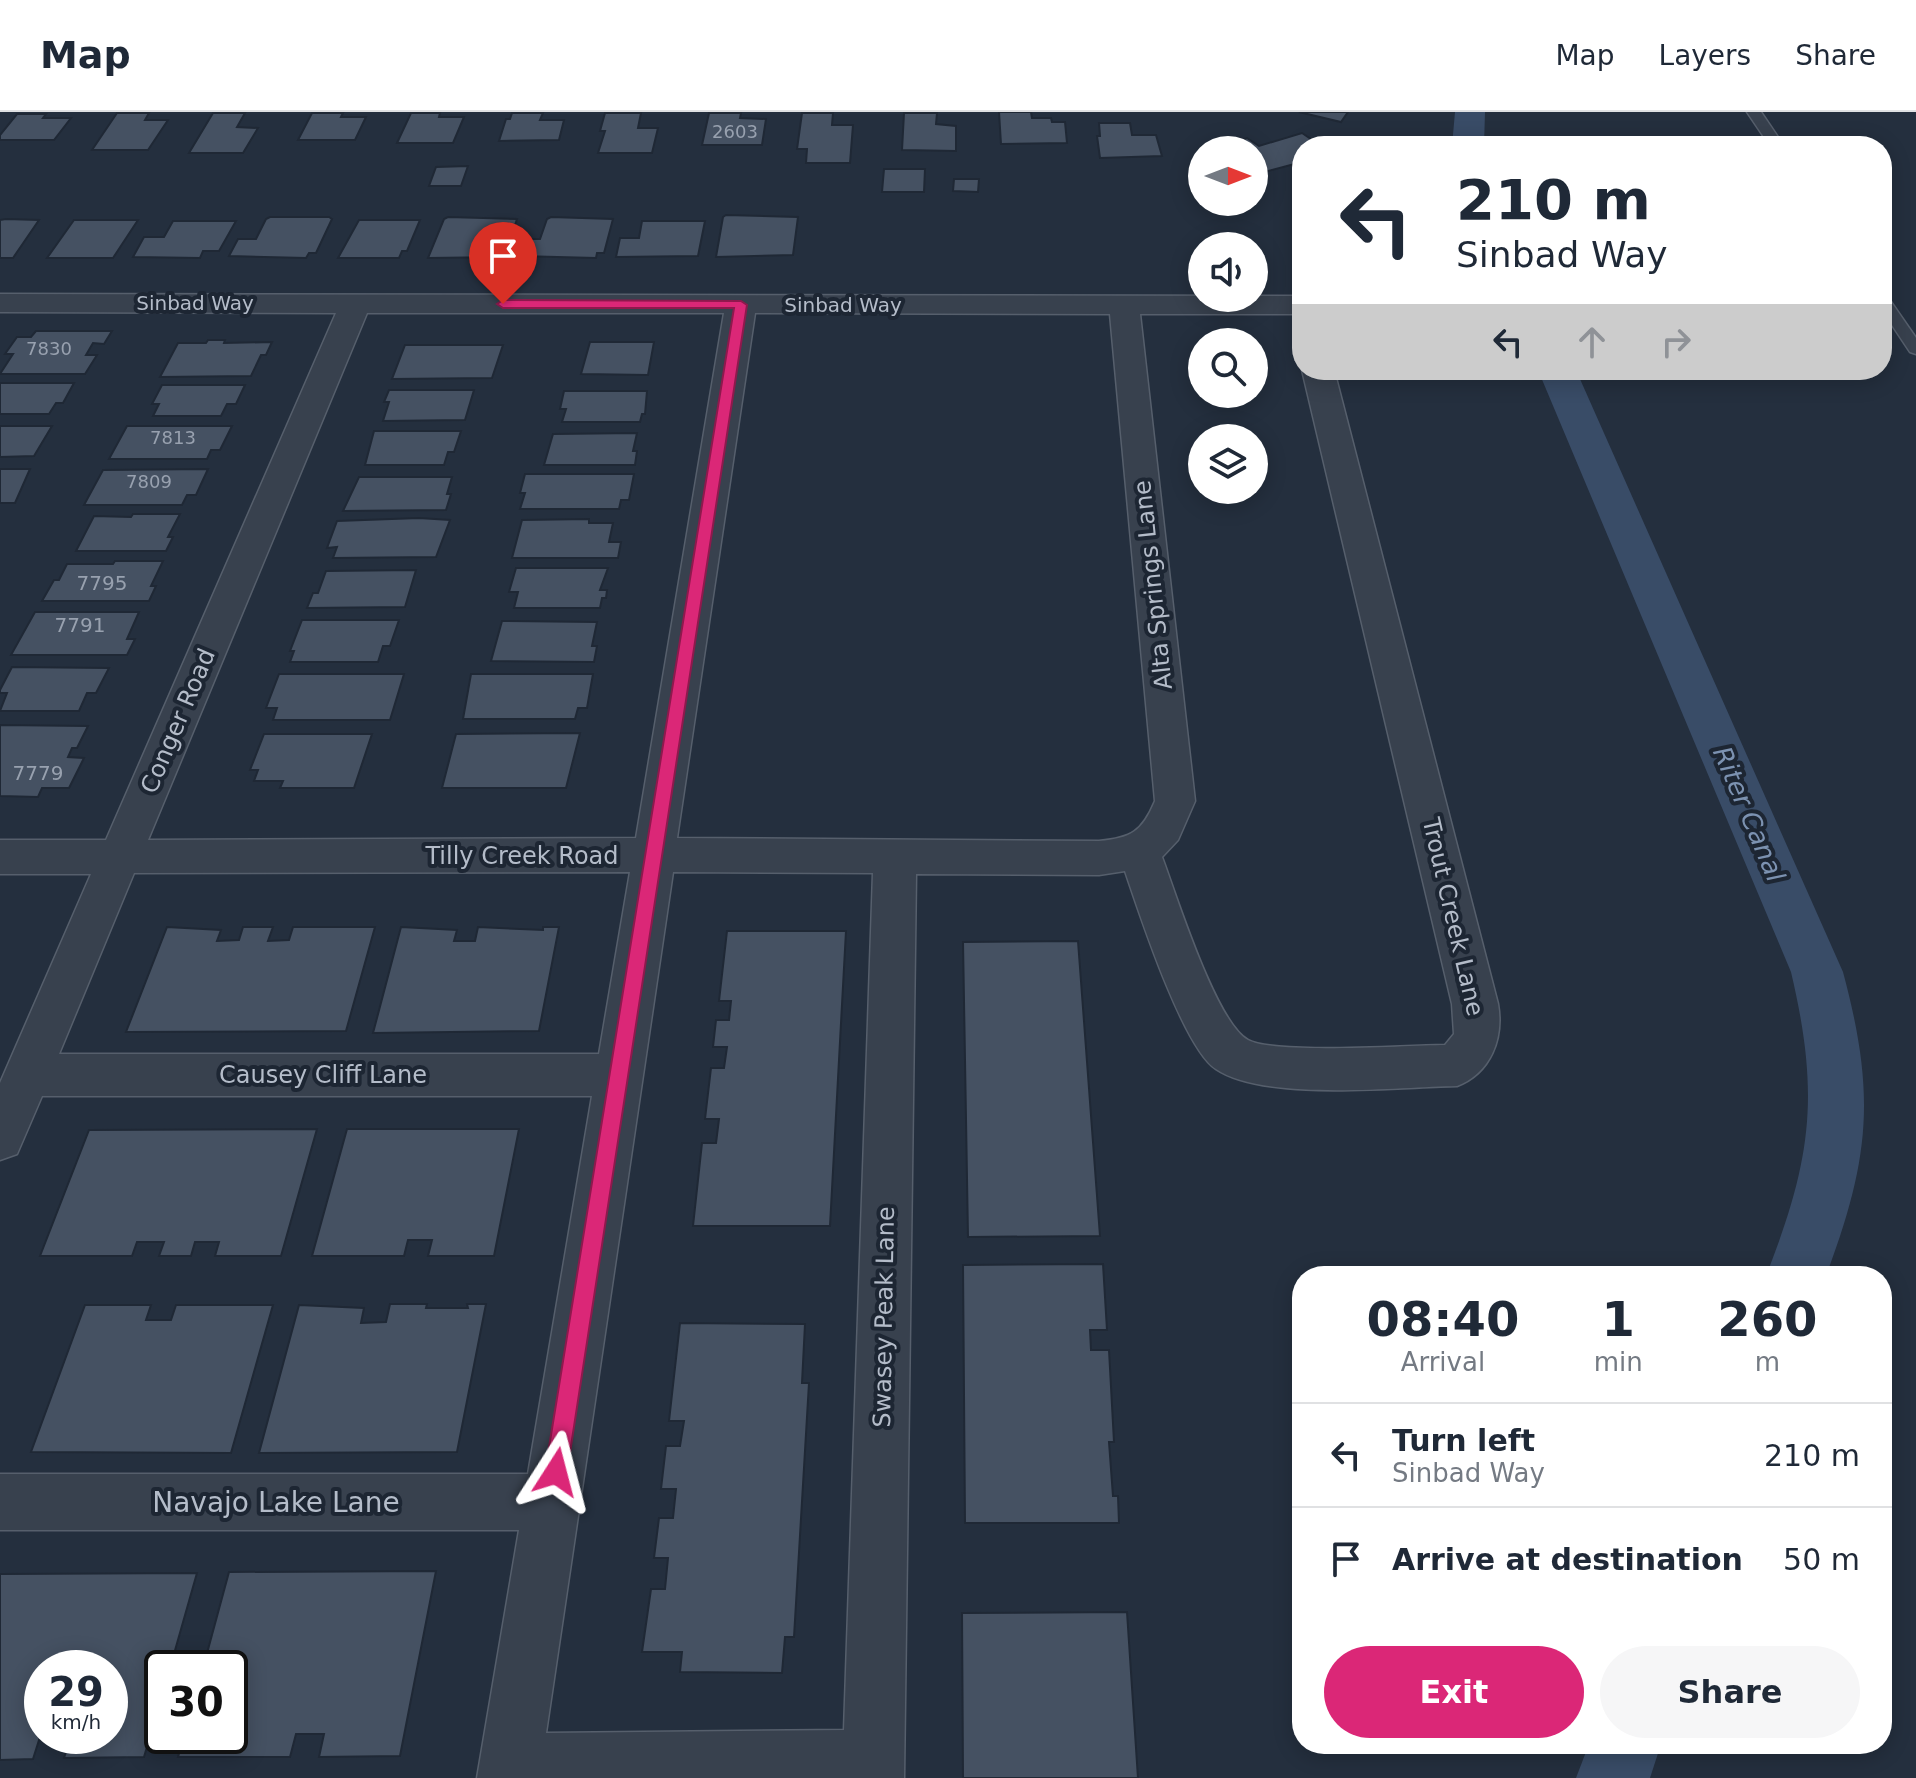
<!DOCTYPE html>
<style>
:root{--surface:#fff;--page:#f6f6f7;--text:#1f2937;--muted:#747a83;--line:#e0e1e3;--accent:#db2777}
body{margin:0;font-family:"DejaVu Sans",sans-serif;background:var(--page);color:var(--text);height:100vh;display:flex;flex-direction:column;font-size:30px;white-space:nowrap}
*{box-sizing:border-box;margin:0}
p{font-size:26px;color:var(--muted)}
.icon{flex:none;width:44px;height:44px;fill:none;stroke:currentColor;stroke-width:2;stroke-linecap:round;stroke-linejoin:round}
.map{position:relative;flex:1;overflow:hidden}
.panel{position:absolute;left:1292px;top:1154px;width:600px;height:488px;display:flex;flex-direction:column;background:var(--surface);border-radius:32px;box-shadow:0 4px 20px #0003}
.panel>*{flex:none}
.hud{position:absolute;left:1292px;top:24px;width:600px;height:244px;border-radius:32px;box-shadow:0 4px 20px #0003;background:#fff;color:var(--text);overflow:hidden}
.needle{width:52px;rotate:90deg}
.controls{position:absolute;left:1188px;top:24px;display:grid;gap:16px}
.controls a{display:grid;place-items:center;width:80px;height:80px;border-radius:50%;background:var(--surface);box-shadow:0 4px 20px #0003;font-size:40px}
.speed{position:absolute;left:24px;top:1538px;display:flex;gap:16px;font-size:40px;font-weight:700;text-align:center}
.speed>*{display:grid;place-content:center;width:104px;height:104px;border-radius:50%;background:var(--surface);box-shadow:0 4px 20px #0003;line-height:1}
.speed small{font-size:20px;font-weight:400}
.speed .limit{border:4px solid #111;border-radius:12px;background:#fff;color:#111}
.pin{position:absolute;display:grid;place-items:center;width:68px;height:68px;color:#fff;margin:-82px -34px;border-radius:50% 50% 50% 0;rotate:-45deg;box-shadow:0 0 8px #0007}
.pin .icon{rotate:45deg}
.me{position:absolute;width:88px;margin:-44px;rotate:9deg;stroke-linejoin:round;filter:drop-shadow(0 0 6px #0008)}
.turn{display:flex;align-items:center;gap:28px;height:168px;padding:0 32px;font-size:36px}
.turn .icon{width:104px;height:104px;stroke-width:2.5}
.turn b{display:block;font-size:56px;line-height:68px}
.lanes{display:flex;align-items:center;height:76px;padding:0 32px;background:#0003;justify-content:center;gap:40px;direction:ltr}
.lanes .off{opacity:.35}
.eta{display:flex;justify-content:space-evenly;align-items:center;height:136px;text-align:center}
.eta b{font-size:48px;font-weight:700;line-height:56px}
.primary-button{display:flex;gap:16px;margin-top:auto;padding:16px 32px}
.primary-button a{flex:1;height:92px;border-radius:48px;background:var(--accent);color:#fff;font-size:32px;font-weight:700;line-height:92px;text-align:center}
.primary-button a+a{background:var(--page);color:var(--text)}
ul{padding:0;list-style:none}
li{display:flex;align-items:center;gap:24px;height:104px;padding:0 32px;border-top:2px solid var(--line)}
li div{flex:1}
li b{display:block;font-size:30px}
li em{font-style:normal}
header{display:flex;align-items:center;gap:48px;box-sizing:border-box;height:112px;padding:0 40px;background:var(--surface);border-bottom:2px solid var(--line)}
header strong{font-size:38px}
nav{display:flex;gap:44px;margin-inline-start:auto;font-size:28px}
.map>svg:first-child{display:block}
</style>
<header>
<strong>Map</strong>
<nav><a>Map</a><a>Layers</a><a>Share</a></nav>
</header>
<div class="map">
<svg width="1916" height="1666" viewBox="0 0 1916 1666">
<rect width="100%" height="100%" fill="#242f3e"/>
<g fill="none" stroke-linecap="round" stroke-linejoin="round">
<g fill="#394c67" fill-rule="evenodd">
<path d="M1455,0H1485L1484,34H1452Z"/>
<path d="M1538,258H1576L1843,860C1876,983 1870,1046 1826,1164H1766C1812,1047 1820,983 1791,860Z"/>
<path d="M1589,1632H1661L1650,1666H1576Z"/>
</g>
</g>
<g fill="#455162" stroke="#1f2835" stroke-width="2" fill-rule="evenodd">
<path d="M999,0H1031L1032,6H1051L1052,10H1065L1067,31L1001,32Z"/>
<path d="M1299,0H1348L1341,10Z"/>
<path d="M117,1H149L145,8H168L148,38H92Z"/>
<path d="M213,1H245L237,15L258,16L243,41H189Z"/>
<path d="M312,1H343L341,5H366L355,28H298Z"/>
<path d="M411,1H440L439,5H464L453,31H397Z"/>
<path d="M512,1H543L540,8H564L559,28L499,29L506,7H510Z"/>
<path d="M605,1H641L638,16H658L652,41H598L605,19H600Z"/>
<path d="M709,1H741L740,6L766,7L762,33H702Z"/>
<path d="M802,1H833L832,13H853L850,51H806L807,37H797Z"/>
<path d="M904,1H937L936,12L956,14V39L902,38Z"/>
<path d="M17,2H46L43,6H71L54,28H0V23Z"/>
<path d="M1099,11H1130L1132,23H1156L1162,44L1100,46L1097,24H1100Z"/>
<path d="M1302,21L1321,34H1302V50L1257,62L1254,59V38H1208L1247,26L1259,34Z"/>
<path d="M468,54L461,74H429L436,55Z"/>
<path d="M884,57H925L924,80H882Z"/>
<path d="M954,67H979L978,80L953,79Z"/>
<path d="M726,103L798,105L793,143L716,145L723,105Z"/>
<path d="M270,105H329L332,107L316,141H309L306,146L229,144L238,127H256L266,107Z"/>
<path d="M448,105L517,107L505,145L428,146L444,107Z"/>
<path d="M551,105L613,107L604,141H597L596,146L518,144L523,127H540L547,107Z"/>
<path d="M6,107L39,108L13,146H0V108Z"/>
<path d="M74,108H138L113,146H47Z"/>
<path d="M359,108H420L407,139H402L399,146H338Z"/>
<path d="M173,109H236L219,139H203L200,146L133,145L144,125H164Z"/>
<path d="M642,109H705L698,144L616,145L620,126H639Z"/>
<path d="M36,219H112L104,232L93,231L86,243H97L85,262H0L13,242H5L17,225H31Z"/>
<path d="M208,228H225L224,231L272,230L266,243H261L251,264L160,265L178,231H206Z"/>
<path d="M590,230H654L648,263L581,262Z"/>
<path d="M405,233H503L492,266L392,267Z"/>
<path d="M0,271H74L63,291H56L49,302H0Z"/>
<path d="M162,273H245L236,292H227L221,304H153L159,292H152Z"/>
<path d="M389,278H474L465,308L383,309L389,290H384Z"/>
<path d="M564,279H647L645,302H642L640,310H562L566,297H560Z"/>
<path d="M0,314H52L34,344L0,345Z"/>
<path d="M127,314H232L220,338H211L207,347H109Z"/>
<path d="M374,319H461L454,340H448L444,353H365Z"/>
<path d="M637,321L633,339H637L635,353H544L553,322Z"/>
<path d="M0,357H30L15,391H0Z"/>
<path d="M208,357L196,383H187L182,393H84L103,358Z"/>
<path d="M525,362H634L629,388H621L619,397H520L525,381H520Z"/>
<path d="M359,365H452L447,382H451L446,398L343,399Z"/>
<path d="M133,402H180L168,425H173L166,439H76L94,404L131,405Z"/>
<path d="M419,406L450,408L436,445L333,446L337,435L327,436L337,409Z"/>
<path d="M589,407V411H613L609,430H621L618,446H512L522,408Z"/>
<path d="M115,449H163L151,474H156L149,489H42L54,468H59L67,452H113Z"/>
<path d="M516,456H608L600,478H607L606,486H602L600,496H514L518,480H509Z"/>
<path d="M416,458L405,495L307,496L313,481H318L326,459Z"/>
<path d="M35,500H139L127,527H135L127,543H11Z"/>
<path d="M302,508H399L390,534H383L378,550H290L294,539H290Z"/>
<path d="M502,509L597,510L592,534H597L594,550L491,549Z"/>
<path d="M12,555L109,556L96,581H87L79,599H0L7,581H0V578Z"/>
<path d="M279,562H404L390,608H273L277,596H266Z"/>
<path d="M471,562H593L587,596H578L575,607H463Z"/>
<path d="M0,613L88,614L77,636H72L68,645L84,646L69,676H42L38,685L0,684Z"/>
<path d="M580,621L566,676H442L456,622Z"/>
<path d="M264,622H372L354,676H280L283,669H254L258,658H250Z"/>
<path d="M167,815L221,818L217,829L239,828L243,815H273L268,829L289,828L293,815H375L346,919L126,920Z"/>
<path d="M401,815L457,818L454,829H475L478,815L543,818V815H559L539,919L373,921Z"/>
<path d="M727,819H846L830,1114H693L702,1031H716L719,1007H705L711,956H724L727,935H713L716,908H729L731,889H719Z"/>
<path d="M1078,829L1100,1124L968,1125L963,830Z"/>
<path d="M317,1017L281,1144H215L219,1130H195L191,1144H159L164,1130H137L132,1144H40L89,1018Z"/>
<path d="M347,1017H519L494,1144H428L432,1128H408L404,1144H312Z"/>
<path d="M1103,1152L1107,1218H1090L1091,1238H1109L1114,1330H1109L1113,1384H1118L1119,1411H965L963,1153Z"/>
<path d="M390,1192H427L426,1196H468L467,1192H486L457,1340L259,1341L299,1193L364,1196L361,1211L386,1210Z"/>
<path d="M85,1193H151L146,1208H171L176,1193H273L231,1341L31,1340Z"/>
<path d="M680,1211L805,1212L802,1271H809L794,1525H785L782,1561L680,1560L682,1540H642L651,1477H665L668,1446H654L659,1406H673L676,1377H661L666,1334H680L684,1309H669Z"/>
<path d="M436,1459L400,1644L319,1645L324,1622H296L290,1645H178L184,1624H230V1556H203L229,1460Z"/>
<path d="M197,1461L170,1556H162V1584L144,1645L64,1646L71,1625H40L33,1647L0,1648V1462ZM42,1556H110V1624H42Z"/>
<path d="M1127,1500L1138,1666H963L962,1501Z"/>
</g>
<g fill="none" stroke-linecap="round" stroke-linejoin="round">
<defs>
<g id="service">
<path d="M1747,0H1761L1784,34H1770Z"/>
<path d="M1882,182L1887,184L1916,226V242L1910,240L1882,198Z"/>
</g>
<path id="minor" d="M0,182L1302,184V202H1140L1195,689L1178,728L1162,745C1176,782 1216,911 1248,928C1276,943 1408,933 1445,933L1454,922L1452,892L1302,258H1334L1498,892C1504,926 1491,961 1457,974C1397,975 1265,990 1216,957C1183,936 1139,800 1125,759L1099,763L916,762L904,1666H477L519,1418H0V1362H528L592,984H42L17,1042L0,1048V971L91,762H0V728H106L336,201L0,200ZM367,201H724L636,726L148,728ZM755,201L1110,202L1155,689C1142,720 1131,726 1099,729L677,726ZM630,760L599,942H59L134,761ZM673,760L873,761L844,1618L546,1621Z"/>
</defs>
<use href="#service" stroke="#565f6c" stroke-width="3"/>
<use href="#minor" stroke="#565f6c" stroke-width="3"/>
<use href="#service" fill="#38414e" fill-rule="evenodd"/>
<use href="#minor" fill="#38414e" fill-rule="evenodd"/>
</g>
<path fill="#db2777" stroke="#8e194d" stroke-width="2" d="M741,189L747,193L567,1360L564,1368L556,1371L548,1368L545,1360L734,196H503L497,192L503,188Z"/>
<g text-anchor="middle" stroke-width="8" stroke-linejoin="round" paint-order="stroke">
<g font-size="18" fill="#98a1af">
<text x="735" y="26">2603</text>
<text x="49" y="243">7830</text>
<text x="173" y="332">7813</text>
<text x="149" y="376">7809</text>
</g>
<g font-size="20" fill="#b4bcc9" stroke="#1d2633">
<text x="195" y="198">Sinbad Way</text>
<text x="843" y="200">Sinbad Way</text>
</g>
<g font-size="20" fill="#98a1af">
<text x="102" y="478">7795</text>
<text x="80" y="520">7791</text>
<text x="38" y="668">7779</text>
</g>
<g font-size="24" fill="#b4bcc9" stroke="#1d2633">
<text transform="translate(1153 473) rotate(-96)" y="8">Alta Springs Lane</text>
<text transform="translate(178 609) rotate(-67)" y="8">Conger Road</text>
<text x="522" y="752">Tilly Creek Road</text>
<text transform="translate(1453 805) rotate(77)" y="8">Trout Creek Lane</text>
<text x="323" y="971">Causey Cliff Lane</text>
<text transform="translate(884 1205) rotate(-89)" y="8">Swasey Peak Lane</text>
</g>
<g font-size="26" font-style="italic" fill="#7c92b1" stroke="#1d2633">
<text transform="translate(1749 702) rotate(67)" y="9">Riter Canal</text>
</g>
<g font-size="28" fill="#b4bcc9" stroke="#1d2633">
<text x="276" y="1400">Navajo Lake Lane</text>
</g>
</g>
</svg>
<div class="controls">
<a><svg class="needle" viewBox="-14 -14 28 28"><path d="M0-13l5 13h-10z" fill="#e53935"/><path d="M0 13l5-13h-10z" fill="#747a83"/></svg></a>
<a><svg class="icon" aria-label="sound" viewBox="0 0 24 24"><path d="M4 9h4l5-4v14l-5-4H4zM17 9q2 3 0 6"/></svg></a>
<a><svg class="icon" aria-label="search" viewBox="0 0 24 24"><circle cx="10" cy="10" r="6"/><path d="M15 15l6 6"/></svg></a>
<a><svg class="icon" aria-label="layers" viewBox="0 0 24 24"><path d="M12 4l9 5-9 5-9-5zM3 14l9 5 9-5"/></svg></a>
</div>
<div class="speed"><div>29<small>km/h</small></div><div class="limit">30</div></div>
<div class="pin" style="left:503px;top:192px;background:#d93025"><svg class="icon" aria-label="arrive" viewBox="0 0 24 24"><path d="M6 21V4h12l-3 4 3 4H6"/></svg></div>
<svg class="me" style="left:556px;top:1360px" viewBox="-20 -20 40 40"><path d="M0-17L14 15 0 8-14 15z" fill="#db2777" stroke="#fff" stroke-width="4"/></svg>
<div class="hud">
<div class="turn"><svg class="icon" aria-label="left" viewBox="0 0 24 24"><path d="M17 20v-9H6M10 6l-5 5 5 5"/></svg><div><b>210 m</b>Sinbad Way</div></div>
<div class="lanes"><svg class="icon" aria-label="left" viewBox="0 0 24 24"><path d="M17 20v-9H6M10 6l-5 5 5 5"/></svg><svg class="icon off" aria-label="ahead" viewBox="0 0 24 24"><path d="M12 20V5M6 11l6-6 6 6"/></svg><svg class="icon off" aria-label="right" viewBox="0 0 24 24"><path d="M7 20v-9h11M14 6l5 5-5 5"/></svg></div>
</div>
<section class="panel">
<div class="eta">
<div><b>08:40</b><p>Arrival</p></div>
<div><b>1</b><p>min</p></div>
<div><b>260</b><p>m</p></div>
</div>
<ul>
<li><svg class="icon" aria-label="left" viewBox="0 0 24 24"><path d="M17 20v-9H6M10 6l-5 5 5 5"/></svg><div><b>Turn left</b><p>Sinbad Way</p></div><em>210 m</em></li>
<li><svg class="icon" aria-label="arrive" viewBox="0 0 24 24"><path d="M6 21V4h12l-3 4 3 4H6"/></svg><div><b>Arrive at destination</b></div><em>50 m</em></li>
</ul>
<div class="primary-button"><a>Exit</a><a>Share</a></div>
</section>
</div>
